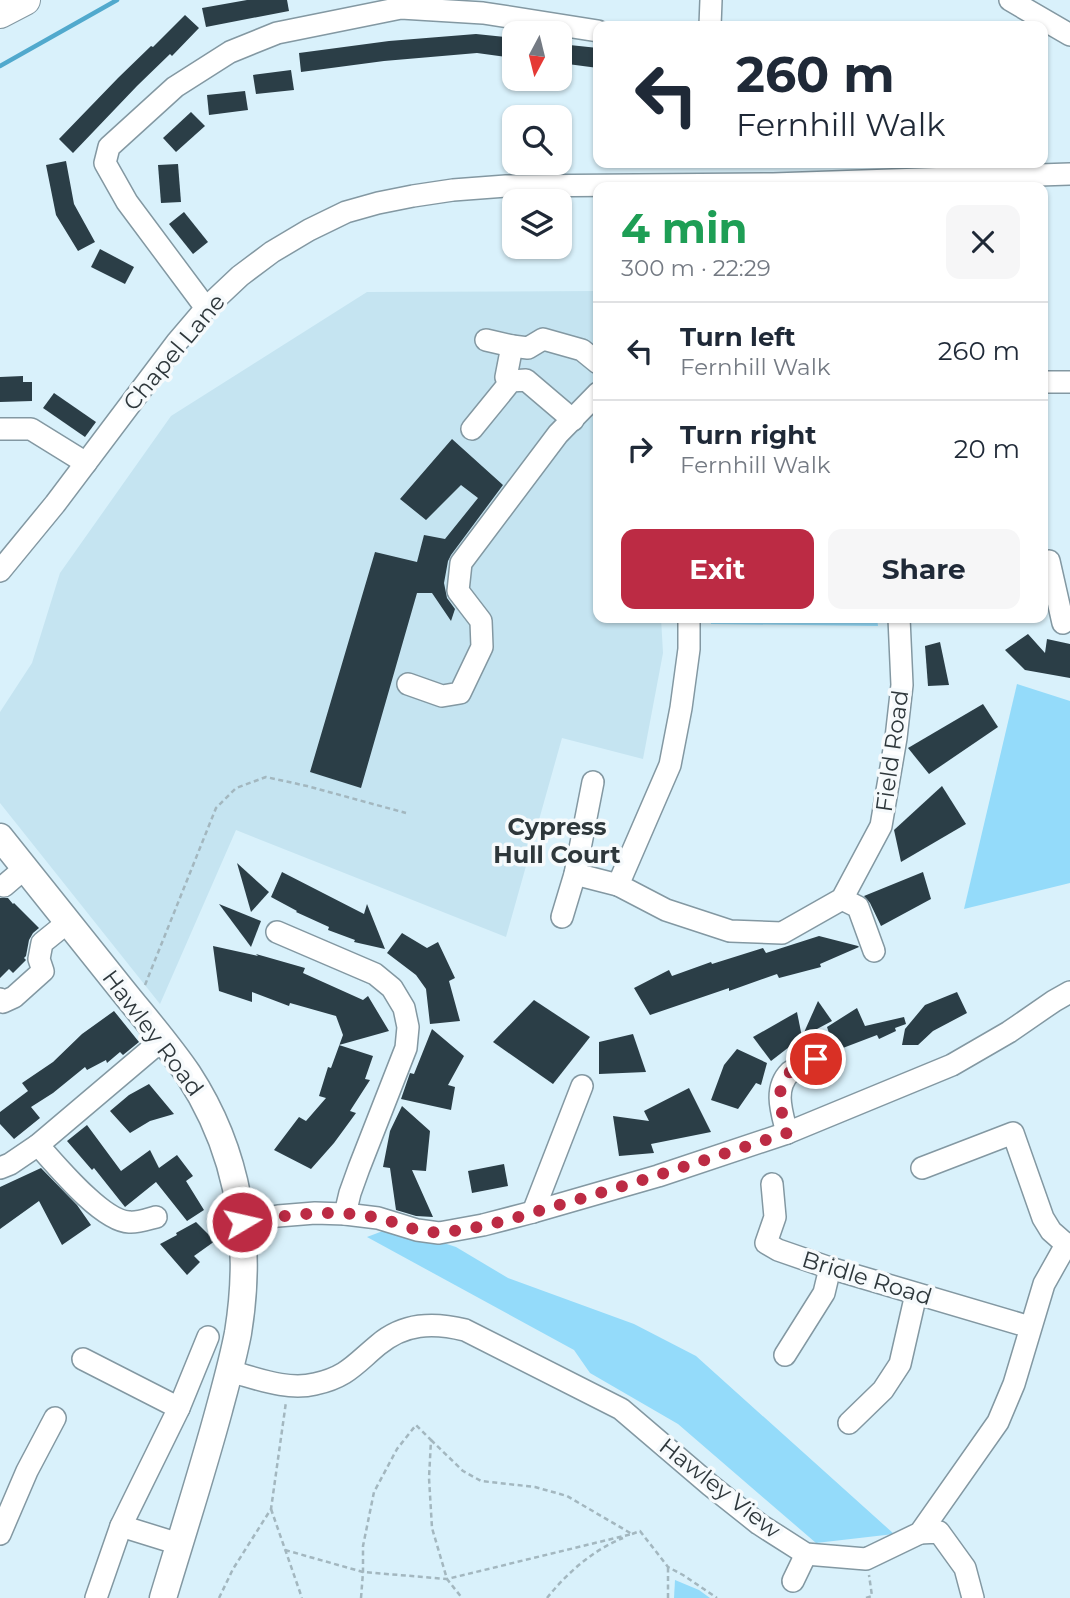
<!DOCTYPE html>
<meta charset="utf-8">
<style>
:root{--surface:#fff;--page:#f6f6f7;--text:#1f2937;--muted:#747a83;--line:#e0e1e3;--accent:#bc2b44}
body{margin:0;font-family:Montserrat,sans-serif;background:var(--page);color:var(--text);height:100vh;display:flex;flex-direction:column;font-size:26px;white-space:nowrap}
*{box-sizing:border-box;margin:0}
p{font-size:23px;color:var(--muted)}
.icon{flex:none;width:38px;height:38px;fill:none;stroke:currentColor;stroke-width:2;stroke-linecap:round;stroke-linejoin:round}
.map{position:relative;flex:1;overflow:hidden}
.sheet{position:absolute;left:593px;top:182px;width:455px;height:441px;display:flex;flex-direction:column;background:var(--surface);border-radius:14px;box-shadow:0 2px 5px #0004}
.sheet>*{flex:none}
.hud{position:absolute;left:593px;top:21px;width:455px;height:147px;border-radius:14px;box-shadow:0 2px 5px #0004;background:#fff;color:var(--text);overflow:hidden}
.needle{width:46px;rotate:187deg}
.tools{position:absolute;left:502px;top:21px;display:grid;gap:14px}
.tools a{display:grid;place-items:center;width:70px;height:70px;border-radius:14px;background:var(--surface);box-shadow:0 2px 5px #0004;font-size:35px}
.pin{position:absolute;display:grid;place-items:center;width:60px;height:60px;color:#fff;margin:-30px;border:4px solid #fff;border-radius:50%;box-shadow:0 2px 7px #0007}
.me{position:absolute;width:77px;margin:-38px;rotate:81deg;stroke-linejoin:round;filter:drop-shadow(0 0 5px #0008)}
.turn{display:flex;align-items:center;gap:24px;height:147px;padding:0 28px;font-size:32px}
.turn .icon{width:91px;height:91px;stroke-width:2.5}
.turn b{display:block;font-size:49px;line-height:60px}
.round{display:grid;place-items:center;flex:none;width:74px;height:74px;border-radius:14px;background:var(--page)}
.headline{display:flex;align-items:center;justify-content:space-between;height:119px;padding:0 28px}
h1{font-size:42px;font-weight:700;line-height:52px;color:#1e9e55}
.action{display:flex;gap:14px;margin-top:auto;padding:14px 28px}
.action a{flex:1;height:80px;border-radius:14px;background:var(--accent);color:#fff;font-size:28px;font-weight:700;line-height:80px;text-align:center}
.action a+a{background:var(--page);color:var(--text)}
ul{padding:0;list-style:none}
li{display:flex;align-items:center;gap:21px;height:98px;padding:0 28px;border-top:2px solid var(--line)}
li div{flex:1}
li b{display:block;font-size:26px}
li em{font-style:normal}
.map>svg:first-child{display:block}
</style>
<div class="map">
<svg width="1070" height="1598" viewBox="0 0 1070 1598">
<rect width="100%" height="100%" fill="#d9f1fb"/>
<path fill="#c5e4f1" d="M598,291V618H661L663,653L643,759L562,738L506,937L236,830L160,1004L0,803V712L32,663L60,573L171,416L367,292Z"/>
<g fill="#94dbfa">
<path d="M710,618H877L878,626L711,624Z"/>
<path d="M1017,684L1070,701V883L964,909Z"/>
<path d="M388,1229L422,1236L456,1247L508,1278L634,1324L696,1356L894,1534L816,1543L678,1424L590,1373L574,1350L367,1237Z"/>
<path d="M675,1580L699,1590L710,1598H674Z"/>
</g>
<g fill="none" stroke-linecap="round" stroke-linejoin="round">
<path stroke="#51a9cd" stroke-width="4.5" d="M0,66L117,0"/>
</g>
<g fill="#2b3e47">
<path d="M247,0H287L289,11L206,27L202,8Z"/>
<path d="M185,15L199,28L172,56L170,54L137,86L73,153L59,139L118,78L151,46L153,47Z"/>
<path d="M476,34L514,38V58L477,53L384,61L301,72L299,53L389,41Z"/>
<path d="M560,44L598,48V68L560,63Z"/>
<path d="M291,70L294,90L256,94L253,75Z"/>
<path d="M245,91L248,110L209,115L207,95Z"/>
<path d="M191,112L205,126L176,152L163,138Z"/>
<path d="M66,161L74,204L95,242L78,251L56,215L46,165Z"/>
<path d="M178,164L181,202L161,203L158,165Z"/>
<path d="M184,212L208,242L193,254L169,224Z"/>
<path d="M100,249L134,267L125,284L91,267Z"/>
<path d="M23,376V382H32V401L0,402V377Z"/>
<path d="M54,393L96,422L85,437L43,408Z"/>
<path d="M452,439L503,485L451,555L448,561L444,583L447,598L455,609L451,621L432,593H417L361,788L310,772L375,552L417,562L424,535L445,539L478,498L461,485L426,520L400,499Z"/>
<path d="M1028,634L1045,653L1047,639L1070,644V678L1025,670L1005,650Z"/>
<path d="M940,642L949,685L928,686L925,646Z"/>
<path d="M983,704L998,727L929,774L908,748Z"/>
<path d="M942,786L966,824L901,862L894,830Z"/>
<path d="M237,863L269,892L251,912Z"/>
<path d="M282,872L364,914L367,904L385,949L354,942L355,940L328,930L329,927L296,912L297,911L271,897Z"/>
<path d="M923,872L931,899L881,926L870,903L864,896Z"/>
<path d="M0,898H8L13,904L14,903L39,928L33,933L29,940L26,956L24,958L26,960L13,973L9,969L0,978Z"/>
<path d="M219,904L261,921L251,947Z"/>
<path d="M402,933L427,948L438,942L455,978L449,981L460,1021L430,1024L426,989L416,975L387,953Z"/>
<path d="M819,936L858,946L859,947L820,964L821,967L779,978L777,974L729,991V988L650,1015L634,988L669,970L672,976L711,962L712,964L763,948L766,953Z"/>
<path d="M213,946L258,956L256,954L305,968L303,973L363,1000L368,996L389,1031L339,1045L373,1056L365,1079L370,1080L350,1111L356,1113L334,1143L311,1169L274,1150L299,1117L306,1121L326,1098L319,1096L328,1067L331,1068L343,1035L336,1016L290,1003L289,1006L252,992V1002L219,991Z"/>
<path d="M957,992L967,1013L933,1031L918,1045H902L905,1029L925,1005Z"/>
<path d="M534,1000L590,1037L553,1084L493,1042Z"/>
<path d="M818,1001L832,1021L802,1037Z"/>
<path d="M857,1008L865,1026L904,1017L906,1024L895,1028L896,1031L879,1039L877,1035L835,1051L827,1027Z"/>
<path d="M114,1011L139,1042L123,1055L120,1052L107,1063L106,1060L87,1070L85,1067L53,1093L31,1107L40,1118L14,1139L0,1124V1112L28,1091L22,1083L53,1062L82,1034Z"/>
<path d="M797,1012L802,1037L771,1061L753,1037Z"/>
<path d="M432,1029L464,1056L448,1085L455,1087L451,1110L401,1099L410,1073L414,1074Z"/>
<path d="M633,1034L646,1072L599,1074V1042Z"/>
<path d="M737,1049L767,1063L761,1085L756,1083L738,1109L711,1100L724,1065Z"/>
<path d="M149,1084L174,1114L150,1121L130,1133L110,1111L129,1095Z"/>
<path d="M689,1088L711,1132L651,1144L654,1153L619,1156L613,1116L649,1121L644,1111Z"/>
<path d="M402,1106L430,1131L426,1171L412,1170L433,1217L416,1216L396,1210L390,1168L383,1167L390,1131Z"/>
<path d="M87,1125L121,1171L150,1150L159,1168L177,1155L193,1176L186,1181L204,1210L187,1221L156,1182L125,1207L94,1168L92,1170L67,1141Z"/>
<path d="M504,1164L508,1186L472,1193L468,1171Z"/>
<path d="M41,1168L77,1205L91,1225L62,1245L39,1201L0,1229V1187Z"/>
<path d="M196,1222L215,1241L194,1256L200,1262L187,1275L160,1244L177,1235L176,1233Z"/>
</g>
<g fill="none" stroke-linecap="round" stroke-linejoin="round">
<defs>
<g id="minor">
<path d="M1010,0L1070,35"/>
<path d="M710,26L711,0"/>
<path d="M206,308L127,202L105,163L109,147L175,87L230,52L277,33L401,8L483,13L598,31"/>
<path d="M486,340L512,346"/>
<path d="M511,381L506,377L512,346L528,348L543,339L582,350L598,363"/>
<path d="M1043,382H1070"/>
<path d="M0,429H31L86,463"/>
<path d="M472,429L511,381L526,380L573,420"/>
<path d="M1049,561L1063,623"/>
<path d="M0,571L55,504L177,342L206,308L240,276L272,252L309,230L346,212L378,203L413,196L453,190L506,186L773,184L1070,174"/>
<path d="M689,618V649L681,708L670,765L618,885L666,910L730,931L782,933L842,899L881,826L896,738L902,685L899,618"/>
<path d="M408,684L442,696L460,693L482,647L481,621L458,591L461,563L558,434L598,393"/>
<path d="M575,874L618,885"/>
<path d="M4,886L25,868"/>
<path d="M842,899L858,907L874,951"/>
<path d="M562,917L575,874L593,782"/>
<path d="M277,932L375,974L392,988L404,1008L408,1027L406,1048L359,1168L350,1193L345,1214"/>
<path d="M0,999L3,1002L14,997L43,971L39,959L42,943L68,922"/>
<path d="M787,1133C782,1113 773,1089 790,1072C797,1067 808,1063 816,1059"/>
<path d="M38,1145C56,1165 102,1221 129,1222C137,1223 148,1219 156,1217"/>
<path d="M0,1168L10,1164L38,1145L162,1040"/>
<path d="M922,1168L1013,1133L1043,1218L1051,1231L1068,1246"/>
<path d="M772,1184L775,1217L766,1243L778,1250L830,1268L1030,1327"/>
<path d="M533,1212L582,1086"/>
<path d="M241,1222L278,1216L315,1213L345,1214L378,1218L417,1230L439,1233L483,1225L533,1212L658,1176L787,1133L952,1065L1009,1032L1054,1001L1070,992"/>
<path d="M785,1355L824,1293L830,1268"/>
<path d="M83,1359L179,1408"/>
<path d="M229,1371C256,1378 287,1391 315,1384C347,1377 355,1364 378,1345C404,1323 433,1322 465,1330L621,1409L710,1485L759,1524L806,1554L866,1559L920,1533L998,1422L1014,1384L1044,1284L1062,1252L1070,1244"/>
<path d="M849,1423L883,1390L900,1364L916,1294"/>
<path d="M121,1526L179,1544"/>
<path d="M920,1533L939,1532L965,1568L973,1598"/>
<path d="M0,1534L27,1471L55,1418"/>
<path d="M793,1581L806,1554"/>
<path d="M96,1598L121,1526L179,1408L208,1337"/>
</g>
<path id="major" d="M0,837C40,887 79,936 119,986C142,1015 167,1043 188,1074C239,1152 253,1241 238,1333C233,1359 226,1384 219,1410C202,1473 182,1535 163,1598"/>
<path id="highway" d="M0,13L25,0"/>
</defs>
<use href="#minor" stroke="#8398a2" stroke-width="24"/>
<use href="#major" stroke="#8398a2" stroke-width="29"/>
<use href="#highway" stroke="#8398a2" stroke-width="32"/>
<g stroke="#a3b7bf" stroke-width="2.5" stroke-dasharray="5 3.5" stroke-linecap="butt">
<path d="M145,985L216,808L236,788L266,777L307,786L406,813"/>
<path d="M431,1440L463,1471L481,1481L535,1487L567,1496L632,1534"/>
<path d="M271,1509L302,1598"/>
<path d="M632,1534L640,1531L668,1567L683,1575L717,1598"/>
<path d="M285,1550L363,1572L447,1579L632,1534"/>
<path d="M219,1598L233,1569L271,1509L286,1402"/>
<path d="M361,1598L363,1572V1546L374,1492L397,1449L416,1425L431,1440L429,1478L432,1528L447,1579L462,1598"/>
<path d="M547,1598C567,1573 593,1550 623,1538"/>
<path d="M668,1598V1567"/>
<path d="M866,1598L872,1596L869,1575"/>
</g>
<use href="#minor" stroke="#fff" stroke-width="21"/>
<use href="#major" stroke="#fff" stroke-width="26"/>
<use href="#highway" stroke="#fff" stroke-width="30"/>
</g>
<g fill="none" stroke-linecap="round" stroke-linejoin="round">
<path stroke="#bc2b44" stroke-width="12" stroke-dasharray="0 21.6" d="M242,1222C287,1215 333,1208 379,1218C399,1223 419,1234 440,1232C480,1230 521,1216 559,1205C636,1183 711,1158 787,1133C782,1113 773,1088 790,1072C797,1067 808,1063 816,1059"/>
</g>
<g text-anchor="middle" stroke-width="7" stroke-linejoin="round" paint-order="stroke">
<g font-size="23" fill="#2e373b" stroke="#f6fafc">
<text transform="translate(174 352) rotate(-50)" y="8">Chapel Lane</text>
<text transform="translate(892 751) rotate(-82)" y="8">Field Road</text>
<text transform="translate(153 1033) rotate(53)" y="8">Hawley Road</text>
<text transform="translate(867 1278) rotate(17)" y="8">Bridle Road</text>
<text transform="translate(720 1488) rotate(38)" y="8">Hawley View</text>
</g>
<g font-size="24" font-weight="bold" fill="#2e373b" stroke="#f6fafc">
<text x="557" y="835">Cypress<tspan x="557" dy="28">Hull Court</tspan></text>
</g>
</g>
</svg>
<div class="tools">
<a><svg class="needle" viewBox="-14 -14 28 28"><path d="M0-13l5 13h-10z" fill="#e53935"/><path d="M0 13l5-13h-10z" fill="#747a83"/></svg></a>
<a><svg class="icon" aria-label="search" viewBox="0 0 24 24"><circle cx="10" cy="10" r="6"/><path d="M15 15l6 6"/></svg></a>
<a><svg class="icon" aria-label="layers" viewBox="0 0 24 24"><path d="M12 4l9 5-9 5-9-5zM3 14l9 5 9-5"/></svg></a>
</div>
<div class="pin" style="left:816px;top:1059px;background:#d93025"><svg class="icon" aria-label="arrive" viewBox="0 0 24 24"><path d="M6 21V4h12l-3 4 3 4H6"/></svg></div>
<svg class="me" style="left:242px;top:1222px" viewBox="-20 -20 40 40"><circle r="17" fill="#bc2b44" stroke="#fff" stroke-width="3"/><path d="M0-11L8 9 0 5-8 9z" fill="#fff"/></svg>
<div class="hud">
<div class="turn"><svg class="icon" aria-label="left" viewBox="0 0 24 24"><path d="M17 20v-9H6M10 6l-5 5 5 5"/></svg><div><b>260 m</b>Fernhill Walk</div></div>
</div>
<section class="sheet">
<div class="headline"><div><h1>4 min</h1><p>300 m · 22:29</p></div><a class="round"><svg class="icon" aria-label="close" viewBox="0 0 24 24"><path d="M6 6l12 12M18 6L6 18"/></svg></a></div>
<ul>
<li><svg class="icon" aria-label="left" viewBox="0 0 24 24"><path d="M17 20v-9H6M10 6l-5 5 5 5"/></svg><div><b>Turn left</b><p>Fernhill Walk</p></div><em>260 m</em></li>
<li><svg class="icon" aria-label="right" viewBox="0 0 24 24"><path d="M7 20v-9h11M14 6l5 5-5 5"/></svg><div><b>Turn right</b><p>Fernhill Walk</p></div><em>20 m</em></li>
</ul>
<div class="action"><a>Exit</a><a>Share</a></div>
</section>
</div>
